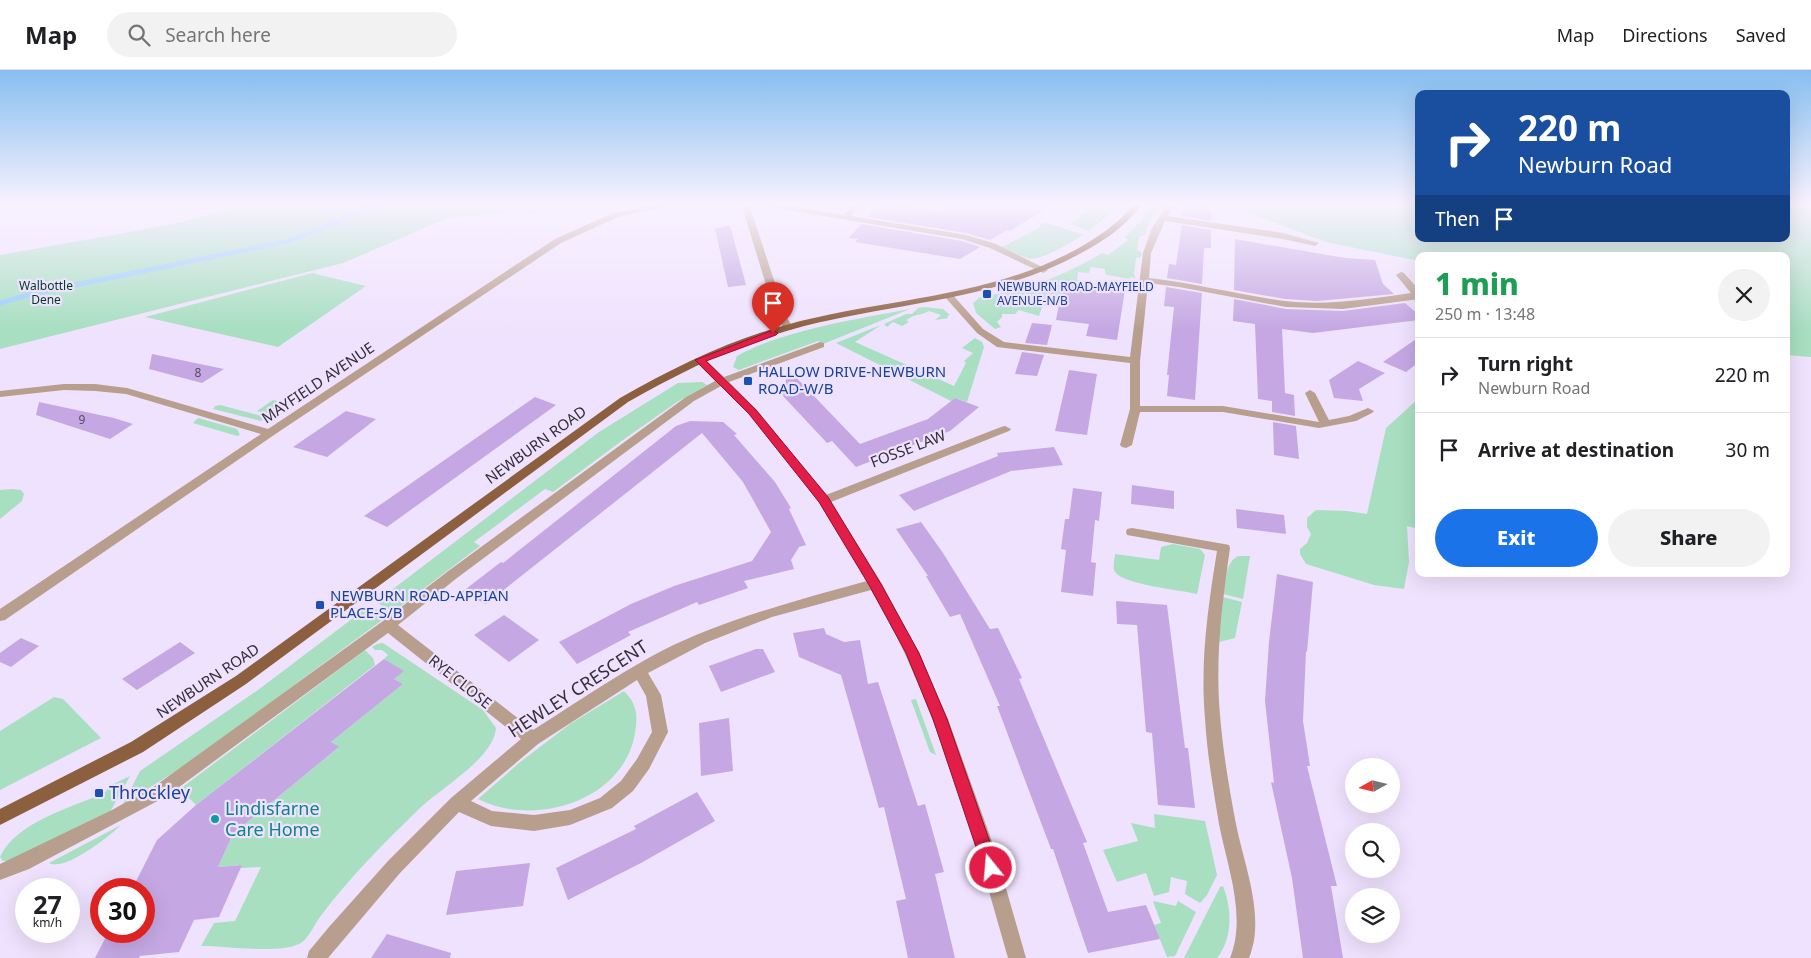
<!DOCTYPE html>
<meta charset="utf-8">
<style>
:root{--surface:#fff;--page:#f2f2f2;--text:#202124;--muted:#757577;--line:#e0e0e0;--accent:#1a73e8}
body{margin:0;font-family:"Noto Sans",sans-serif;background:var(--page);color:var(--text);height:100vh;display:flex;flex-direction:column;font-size:19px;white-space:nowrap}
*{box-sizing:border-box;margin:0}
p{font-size:16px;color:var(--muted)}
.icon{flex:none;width:28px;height:28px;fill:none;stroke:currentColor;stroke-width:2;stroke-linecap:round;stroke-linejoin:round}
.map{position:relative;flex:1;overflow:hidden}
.side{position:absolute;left:1415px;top:182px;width:375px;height:325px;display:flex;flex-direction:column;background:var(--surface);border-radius:10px;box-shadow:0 5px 20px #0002}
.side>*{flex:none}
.hud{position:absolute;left:1415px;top:20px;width:375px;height:152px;border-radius:10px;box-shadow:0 5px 20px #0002;background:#1a4fa0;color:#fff;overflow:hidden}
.needle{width:32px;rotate:262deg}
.controls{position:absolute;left:1345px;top:688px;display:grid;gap:10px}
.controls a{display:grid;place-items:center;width:55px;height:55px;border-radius:50%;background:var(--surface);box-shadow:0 5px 20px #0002;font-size:25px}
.speed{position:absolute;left:15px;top:808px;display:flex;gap:10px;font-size:25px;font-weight:700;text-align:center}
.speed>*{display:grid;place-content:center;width:65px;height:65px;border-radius:50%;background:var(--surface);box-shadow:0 5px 20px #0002;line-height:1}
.speed small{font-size:12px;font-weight:400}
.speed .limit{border:8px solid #d22;background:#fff;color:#111}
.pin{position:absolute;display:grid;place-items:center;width:42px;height:42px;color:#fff;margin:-51px -21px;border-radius:50% 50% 50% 0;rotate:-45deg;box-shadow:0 0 5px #0007}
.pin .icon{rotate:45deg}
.me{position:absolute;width:55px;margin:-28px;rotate:343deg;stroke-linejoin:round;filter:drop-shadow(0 0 4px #0008)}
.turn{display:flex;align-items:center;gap:18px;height:105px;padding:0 20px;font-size:22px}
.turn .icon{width:65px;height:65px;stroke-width:2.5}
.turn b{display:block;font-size:35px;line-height:42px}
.then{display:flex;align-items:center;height:48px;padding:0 20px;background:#0003;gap:10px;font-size:19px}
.round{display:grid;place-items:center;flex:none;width:52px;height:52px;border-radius:26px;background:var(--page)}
.head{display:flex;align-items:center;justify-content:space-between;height:85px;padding:0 20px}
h1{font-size:30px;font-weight:800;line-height:38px;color:#1e9e55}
.button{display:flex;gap:10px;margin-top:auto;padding:10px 20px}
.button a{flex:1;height:58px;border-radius:30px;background:var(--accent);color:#fff;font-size:20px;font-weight:800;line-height:58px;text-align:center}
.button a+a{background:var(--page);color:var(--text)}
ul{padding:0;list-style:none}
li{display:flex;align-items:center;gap:15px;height:75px;padding:0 20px;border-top:1px solid var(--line)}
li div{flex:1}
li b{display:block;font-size:19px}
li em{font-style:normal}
header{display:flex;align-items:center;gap:30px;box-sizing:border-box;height:70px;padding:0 25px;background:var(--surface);border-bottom:1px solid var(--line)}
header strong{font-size:24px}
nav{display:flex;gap:28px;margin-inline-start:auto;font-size:18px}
.search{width:350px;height:45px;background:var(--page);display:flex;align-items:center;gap:12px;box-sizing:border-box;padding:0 18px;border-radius:28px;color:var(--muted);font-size:19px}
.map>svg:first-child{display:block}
</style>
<header>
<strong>Map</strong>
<div class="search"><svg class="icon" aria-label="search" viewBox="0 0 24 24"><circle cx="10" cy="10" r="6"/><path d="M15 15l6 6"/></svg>Search here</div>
<nav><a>Map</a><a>Directions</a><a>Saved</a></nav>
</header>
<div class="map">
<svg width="1811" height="888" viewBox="0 0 1811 888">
<rect width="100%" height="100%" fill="#efe2fe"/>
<g fill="#a8dfc1">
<path d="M246,135H627L612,139L526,143V140L448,148L343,193L0,279V185L168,155Z"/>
<path d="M1086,135H1116L1107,146L1089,161L1070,154L1091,137Z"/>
<path d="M1150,135H1161L1148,154L1145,165L1139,167L1137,180L1142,183L1141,187L1136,188L1134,203L1135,208L1130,207V209L1107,205L1105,203V199L1091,197L1089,203L1078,202L1077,215L1063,214L1060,230H1056L1055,237L1043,235L1039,246L1019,240L1015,244H1002V247L997,252L1001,257L995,259L976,243L973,233L980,227C1024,220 1063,207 1102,183L1108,185L1128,170L1125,167L1141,151Z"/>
<path d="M1227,135H1419V169H1786V135H1811V287L1786,285V186H1419V191L1326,172Z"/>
<path d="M1044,152L1084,165C1071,171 1042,192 1028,188C1020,186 1010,181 1002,177L1037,159Z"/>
<path d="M312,203L366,216L278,277L145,247Z"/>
<path d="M924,237L943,239L950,245L947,246L948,248L935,250L941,245L929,241C920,246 917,243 906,250L909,252L902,256L893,252L887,257L884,254L906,244H912L918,238Z"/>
<path d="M910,239L823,274L818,271L739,300L733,297L737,286C784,260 857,249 910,239Z"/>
<path d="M881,255L855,272L954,316L966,293L964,291L973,283L962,278L975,268L982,272L984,277L967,332L955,328L951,331L836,273Z"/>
<path d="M702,312L707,315L677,332L623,370L553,422L545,419L474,472L480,476L393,542L376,532L599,362L678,313Z"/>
<path d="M1419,328V459L1407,456L1409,492L1404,519L1374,515L1306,494L1300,484V479L1307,473L1311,464L1307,457V448L1316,440L1347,441L1367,444L1386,358Z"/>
<path d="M273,330L290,334L269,345L257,341Z"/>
<path d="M220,335L265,347L261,351L213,339L215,336Z"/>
<path d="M198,348L237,359L240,365L237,366L193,353Z"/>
<path d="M12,419L21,420L24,424L22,431L0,449V420Z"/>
<path d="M1173,474L1200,479L1205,485L1197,524C1181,520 1124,515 1115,502C1112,497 1115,489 1115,484L1159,490L1161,477Z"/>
<path d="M1239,486H1250L1243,529L1223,524C1226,511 1225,491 1239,486Z"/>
<path d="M1223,527L1242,532L1235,568L1219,572Z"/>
<path d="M369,536L389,545L186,695L123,734L140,701L258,620Z"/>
<path d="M383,573L483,640L496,658C494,688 441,718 420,738C384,773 349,808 320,847C314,855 308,870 299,874C278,884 226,876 201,876L214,853L235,851L261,797L241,798V795L218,797L233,764L338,678L331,672L403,614L394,609L403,601L384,589L388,585L382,580H375L372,577L377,574Z"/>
<path d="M365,580L373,588L375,595L196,735L180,719Z"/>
<path d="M624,621C637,634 638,645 635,663C624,731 534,758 478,729L519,693L570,654Z"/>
<path d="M54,627L63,629L101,668L0,720V661Z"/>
<path d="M916,629L936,685L930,682L911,630Z"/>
<path d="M130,706L110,742L10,791H3L0,787C16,752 72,737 105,723L109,716Z"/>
<path d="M1154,744L1205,751L1217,805L1207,825L1200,833L1185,824L1187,811L1171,807L1169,822L1154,826L1146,803L1117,812L1103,780L1138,771L1131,753L1155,758Z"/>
<path d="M121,755C110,766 64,802 49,793Z"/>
<path d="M1223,816C1232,839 1233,868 1217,888H1184L1220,817Z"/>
<path d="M1153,831L1176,836L1178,831L1196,842L1175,886L1167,887L1154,855L1161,853Z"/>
</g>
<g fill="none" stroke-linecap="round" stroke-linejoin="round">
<path stroke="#97ccfd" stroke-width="5" d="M0,233L31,224L289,171L379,135"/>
</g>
<g fill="#c5a8e3">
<path d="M878,135H892L944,142L945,135H1053L1010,161L1007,160L990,170L966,163L868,147Z"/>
<path d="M1183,135L1211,137V151L1182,146Z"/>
<path d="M861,154L962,171L980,177L960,189L855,172L858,169L849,168Z"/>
<path d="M730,155L746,215L728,217L715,159Z"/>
<path d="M1182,155L1211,160V178H1204L1202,214L1167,208L1169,194L1176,195Z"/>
<path d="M1235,169L1345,188L1375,190L1383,214L1394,224L1317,231L1285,229L1234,220Z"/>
<path d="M1063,214L1125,220L1117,270L1086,266L1089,254L1056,250Z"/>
<path d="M1166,217L1202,223L1195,330L1167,326L1169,305H1167L1174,237L1164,236Z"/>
<path d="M1234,229L1286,239L1343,241L1405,233L1419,245V250L1313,263L1282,259L1285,323L1294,325L1295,346L1272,342V331L1258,329L1255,254L1233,251Z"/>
<path d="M1032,253L1052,255L1047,275L1025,273Z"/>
<path d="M1419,267V292L1406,302L1383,292Z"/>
<path d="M1022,282L1044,285L1037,306L1015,304Z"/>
<path d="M152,284L224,299L202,313L149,299Z"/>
<path d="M1358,291L1385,303L1359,319L1363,331L1334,328L1329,310Z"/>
<path d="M788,299L860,374L928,349L955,328L979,337L950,361L856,397L832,371L827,373L783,326Z"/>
<path d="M1069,300L1097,304L1087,365L1055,361Z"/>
<path d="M535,327L556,335L387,457L364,446Z"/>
<path d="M39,332L114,348L133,354L110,369L36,345Z"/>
<path d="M346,341L376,349L327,387L293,377Z"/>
<path d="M690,351L723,352L737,364L734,365L775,412L791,438L789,439L806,475L799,477L791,490L794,499L744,511L748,518L699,535L697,532L628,562L631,565L577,594L559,572L631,534L674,516L752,491L771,462L743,412L702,363L486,534L462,522L501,492L503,493L676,356Z"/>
<path d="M1273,352L1296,356L1299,389L1274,385Z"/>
<path d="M1054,377L1063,395L1011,401L914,441L899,425L998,386L997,383Z"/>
<path d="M1132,415L1174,421V439L1131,434Z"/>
<path d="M1073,418L1102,422L1099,451L1095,450L1091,492L1096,493L1093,526L1061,522L1066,480L1061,479L1065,449H1069Z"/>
<path d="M1236,439L1284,445L1286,464L1237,458Z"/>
<path d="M921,452L943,483L990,559L998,558L1022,608L1019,609L1087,772L1083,773L1108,842L1146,835L1160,869L1088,883L1053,779H1051L997,636H1000L960,544L950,547L926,506H928L896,459Z"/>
<path d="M1277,504L1313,512L1307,582L1306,581L1303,651L1310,696H1307L1337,816H1331L1343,888H1303L1292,808L1271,712L1274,713L1265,631L1269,572Z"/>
<path d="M1116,531L1167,535L1185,678H1188L1195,738L1158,735L1152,663L1146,662L1137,555L1117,554Z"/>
<path d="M504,545L539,570L509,592L474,565Z"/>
<path d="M824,558L826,564L844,572L860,570L868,614L878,612L918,736L925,734L944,802L935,804L955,888H908L896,831L906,829L884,737L879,738L841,605L799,587L793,563Z"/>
<path d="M21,568L39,576L11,597L0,592V583Z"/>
<path d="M180,572L195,583L137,620L122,609Z"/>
<path d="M756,579H763L775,602L721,622L709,596Z"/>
<path d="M384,589L404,601L394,609L403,614L331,672L339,677L233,764L218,797L242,795L219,847L194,850L179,882L140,886L139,888H95L109,861H144V819H132L157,770L196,735Z"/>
<path d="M729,648L733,701L701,706L699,653Z"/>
<path d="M697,722L715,751L641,793L568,830L556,798L636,759L634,756Z"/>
<path d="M530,793L523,836L446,845L456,801Z"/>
<path d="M387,864L451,883L450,888H371Z"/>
</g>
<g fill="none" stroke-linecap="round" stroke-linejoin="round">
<g fill="#b89e8d" fill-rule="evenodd">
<path d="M655,135H671L618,147L561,173L274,365L5,550L0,551V539L261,364L126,324L95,321L64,320L0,327V321L64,314H95L127,318L268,359L555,169L613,143Z"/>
<path d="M744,135H752L751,140L785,244L793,258L791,260H785L775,244L743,140Z"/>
<path d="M765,135H783L844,145L853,135H861L851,146L966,165L996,174L1048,200L1044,203L1041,202L990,178L962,169L769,137Z"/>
<path d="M1167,135H1175L1168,146L1283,163L1319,173L1315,176L1283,169L1165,151L1151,183L1149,208C1195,213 1239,225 1285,231C1328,236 1369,229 1411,223L1396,205L1401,202L1404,203L1419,220V229L1343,239L1286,237L1179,217L1148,213L1140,291V336H1223L1319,352L1305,323L1310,320L1315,323L1329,350L1349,346L1368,338L1374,341L1372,343L1356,351L1319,358L1223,342H1140L1132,375L1126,378L1122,377L1120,375L1130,339V293L997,277L977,263L944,226L949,223L952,224L983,259L1004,272L1130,287L1143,183L1152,158Z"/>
<path d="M820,272L824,273V277L729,312L757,340L826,425L1001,357L1005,356L1011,359L1009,361L831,432L882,514L919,583L948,649L995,780L1026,888H1008C979,785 949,681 905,584C895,562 883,541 871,520L772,547L705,573L648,603L661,625L668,662L649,699L633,721L612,738L570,755L534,761L491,756L459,742L400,803L328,888H307L309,881L329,857L388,791L451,728L521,669L388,563L167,726L29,799L0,810V794L112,740L155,716L383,551L447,502L686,327L715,311L696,292L695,290L696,288H704L724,307ZM721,316L749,344L819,432L867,511C809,527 752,542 696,565C638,589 586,627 533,660L398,555L457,508L694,331ZM637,610L646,626L652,662L637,689L621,711L600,728L570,740L534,745L492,741L471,731L538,674Z"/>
<path d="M1132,458L1224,474L1229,475L1230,478C1222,534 1215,588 1220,645C1223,681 1229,718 1236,754C1244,795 1266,847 1249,888H1230C1247,846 1227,796 1219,754C1213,718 1207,683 1205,648C1200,591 1208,537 1217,481L1127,465L1126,462L1127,459Z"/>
</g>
<path fill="#8c5f3f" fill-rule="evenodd" d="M1133,135H1141C1126,156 1105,170 1083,182C992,233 889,232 790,260C733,276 680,303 628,332L246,614L143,682L0,755V739L131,672L236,606L620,328C673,298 727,271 786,255C884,228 986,229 1077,179C1098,167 1118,154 1133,135Z"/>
</g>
<linearGradient id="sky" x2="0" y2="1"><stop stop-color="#87bef0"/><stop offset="0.52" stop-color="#f8f2ff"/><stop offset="1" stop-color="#f8f2ff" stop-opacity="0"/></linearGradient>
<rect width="1811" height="259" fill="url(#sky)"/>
<path fill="#e11d48" stroke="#92132f" d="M773,260L778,263L776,265L706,291L756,340L828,427L881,514L919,583L947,649L999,798L997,803L991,806L986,803L983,798L933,649L906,583L869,515L819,432L749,344L695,290Z"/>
<g fill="#1a4fb4" stroke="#efe2fe" stroke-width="2">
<rect x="982" y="219" width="10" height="10" rx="2.5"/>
<rect x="743" y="306" width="10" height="10" rx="2.5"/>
<rect x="315" y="530" width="10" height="10" rx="2.5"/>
<rect x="94" y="718" width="10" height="10" rx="2.5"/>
</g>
<circle fill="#0f9aa8" stroke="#efe2fe" stroke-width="2" cx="215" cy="749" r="5"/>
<g text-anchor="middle" stroke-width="4.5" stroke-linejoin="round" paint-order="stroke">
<g font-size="12" fill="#003b24" stroke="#efe2fe">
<text x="46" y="220">Walbottle<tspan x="46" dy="14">Dene</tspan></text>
</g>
<g font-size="12" fill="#164399" stroke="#efe2fe" text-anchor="start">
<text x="997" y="221">NEWBURN ROAD-MAYFIELD<tspan x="997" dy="14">AVENUE-N/B</tspan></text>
</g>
<g font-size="12" fill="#584c63">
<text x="198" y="307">8</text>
<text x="82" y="354">9</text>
</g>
<g font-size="15" fill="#164399" stroke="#efe2fe" text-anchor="start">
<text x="758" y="307">HALLOW DRIVE-NEWBURN<tspan x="758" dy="17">ROAD-W/B</tspan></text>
<text x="330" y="531">NEWBURN ROAD-APPIAN<tspan x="330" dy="17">PLACE-S/B</tspan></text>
</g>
<g font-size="15" fill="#332e38" stroke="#efe2fe">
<text transform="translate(318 313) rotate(-34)" y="5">MAYFIELD AVENUE</text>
<text transform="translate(536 375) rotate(-36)" y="5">NEWBURN ROAD</text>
<text transform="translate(908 379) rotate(-21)" y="5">FOSSE LAW</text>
<text transform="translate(208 611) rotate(-34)" y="5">NEWBURN ROAD</text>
<text transform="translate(460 612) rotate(39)" y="5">RYE CLOSE</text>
</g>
<g font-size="18" fill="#332e38" stroke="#efe2fe">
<text transform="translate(578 619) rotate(-33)" y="6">HEWLEY CRESCENT</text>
</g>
<g font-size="18" fill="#164399" stroke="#efe2fe" text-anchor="start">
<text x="109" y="729">Throckley</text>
</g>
<g font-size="18" fill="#0d838f" stroke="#efe2fe" text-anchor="start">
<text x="225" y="745">Lindisfarne<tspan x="225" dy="21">Care Home</tspan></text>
</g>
</g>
</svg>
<div class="controls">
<a><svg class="needle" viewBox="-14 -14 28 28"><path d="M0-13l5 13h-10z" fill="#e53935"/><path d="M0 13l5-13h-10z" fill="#757577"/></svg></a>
<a><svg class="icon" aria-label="search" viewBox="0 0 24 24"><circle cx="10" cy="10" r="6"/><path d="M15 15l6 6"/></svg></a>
<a><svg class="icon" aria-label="layers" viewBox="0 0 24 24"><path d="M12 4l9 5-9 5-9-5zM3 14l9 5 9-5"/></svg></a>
</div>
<div class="speed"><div>27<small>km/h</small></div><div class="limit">30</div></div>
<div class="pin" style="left:773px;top:263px;background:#d93025"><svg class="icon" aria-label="arrive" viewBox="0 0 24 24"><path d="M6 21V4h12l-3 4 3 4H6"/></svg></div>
<svg class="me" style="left:991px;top:798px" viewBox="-20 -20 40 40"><circle r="17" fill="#e11d48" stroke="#fff" stroke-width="3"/><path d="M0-11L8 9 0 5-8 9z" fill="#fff"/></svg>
<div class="hud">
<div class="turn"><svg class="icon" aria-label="right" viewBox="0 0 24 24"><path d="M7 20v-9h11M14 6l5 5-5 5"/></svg><div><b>220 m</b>Newburn Road</div></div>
<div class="then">Then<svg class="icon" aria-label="arrive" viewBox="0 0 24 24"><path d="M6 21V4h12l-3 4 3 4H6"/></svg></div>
</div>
<section class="side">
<div class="head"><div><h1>1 min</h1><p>250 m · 13:48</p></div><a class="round"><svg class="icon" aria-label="close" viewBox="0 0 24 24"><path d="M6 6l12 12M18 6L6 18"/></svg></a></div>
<ul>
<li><svg class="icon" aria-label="right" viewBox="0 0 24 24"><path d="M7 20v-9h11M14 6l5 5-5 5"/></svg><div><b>Turn right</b><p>Newburn Road</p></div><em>220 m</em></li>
<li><svg class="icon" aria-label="arrive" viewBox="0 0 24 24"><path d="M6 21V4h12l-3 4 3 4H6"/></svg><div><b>Arrive at destination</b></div><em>30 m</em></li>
</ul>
<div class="button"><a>Exit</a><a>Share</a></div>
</section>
</div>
